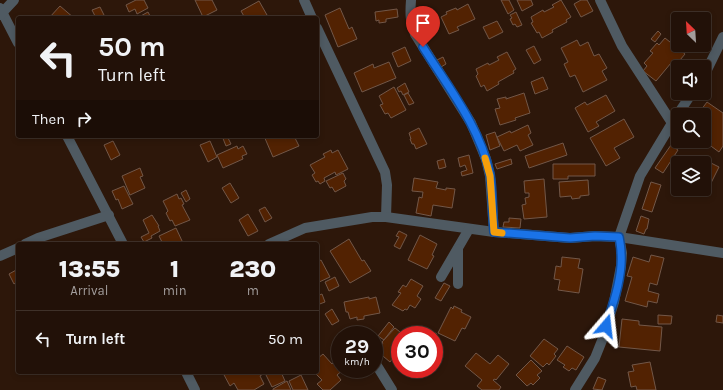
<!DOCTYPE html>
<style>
:root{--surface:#221108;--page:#2e1f16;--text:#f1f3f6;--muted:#a29d9c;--line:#3f3129}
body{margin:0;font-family:Karla,sans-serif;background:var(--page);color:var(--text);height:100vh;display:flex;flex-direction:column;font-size:15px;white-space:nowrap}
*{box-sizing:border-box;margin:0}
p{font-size:13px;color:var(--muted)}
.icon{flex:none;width:22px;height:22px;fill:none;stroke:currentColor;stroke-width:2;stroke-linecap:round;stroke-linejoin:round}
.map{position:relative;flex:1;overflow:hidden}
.details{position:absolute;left:16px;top:242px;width:303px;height:132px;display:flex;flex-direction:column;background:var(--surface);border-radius:4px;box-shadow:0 2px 6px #0003,0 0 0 1px var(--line)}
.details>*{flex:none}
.top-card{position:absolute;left:16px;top:16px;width:303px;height:122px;border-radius:4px;box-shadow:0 2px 6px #0003,0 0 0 1px var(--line);background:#221108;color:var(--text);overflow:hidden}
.needle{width:26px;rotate:335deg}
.controls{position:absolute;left:671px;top:12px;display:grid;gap:8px}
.controls a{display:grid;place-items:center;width:40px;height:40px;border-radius:4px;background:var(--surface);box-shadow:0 2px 6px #0003,0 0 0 1px var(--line);font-size:20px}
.speed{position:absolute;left:331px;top:326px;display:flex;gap:8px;font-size:20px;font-weight:700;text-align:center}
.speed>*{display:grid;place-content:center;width:52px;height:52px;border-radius:50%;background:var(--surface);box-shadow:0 2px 6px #0003,0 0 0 1px var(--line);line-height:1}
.speed small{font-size:10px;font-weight:400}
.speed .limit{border:6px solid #d22;background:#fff;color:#111}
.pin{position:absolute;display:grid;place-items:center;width:34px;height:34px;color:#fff;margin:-41px -17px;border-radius:50% 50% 50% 0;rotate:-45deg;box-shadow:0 0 4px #0007}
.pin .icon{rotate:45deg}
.me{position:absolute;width:44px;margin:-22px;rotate:17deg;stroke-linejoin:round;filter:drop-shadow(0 0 3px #0008)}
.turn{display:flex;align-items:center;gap:14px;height:84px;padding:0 16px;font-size:18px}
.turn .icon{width:52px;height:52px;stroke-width:2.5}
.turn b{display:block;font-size:28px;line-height:34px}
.then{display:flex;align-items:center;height:38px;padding:0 16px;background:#0003;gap:8px;font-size:15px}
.eta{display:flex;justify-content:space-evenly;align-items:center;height:68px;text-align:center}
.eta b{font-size:24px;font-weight:800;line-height:28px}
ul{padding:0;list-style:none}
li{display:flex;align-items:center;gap:12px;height:56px;padding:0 16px;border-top:1px solid var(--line)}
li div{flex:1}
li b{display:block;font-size:15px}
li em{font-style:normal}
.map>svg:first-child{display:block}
</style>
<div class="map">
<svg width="723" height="390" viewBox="0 0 723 390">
<rect width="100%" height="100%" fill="#2d170a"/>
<g fill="#522202" stroke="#725748">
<path d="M136,0H144L148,8L137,14L135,9L129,12L126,5Z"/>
<path d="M195,0H212L217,10L203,17Z"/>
<path d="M501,0H509L514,10L508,14Z"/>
<path d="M517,0H531L533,5L522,11Z"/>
<path d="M561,0L571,17L566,20L567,22L552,30L553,32L542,38L539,32L537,33L531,23L533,22L531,17L543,10L544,12L554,7L552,5Z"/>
<path d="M581,0H587L593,11L581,17L574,4Z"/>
<path d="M259,1L267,15L262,17L263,18H245L241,11Z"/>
<path d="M468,4L475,19L457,27L459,30L449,34L441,17L447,14L446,12L456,8L457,10Z"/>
<path d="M60,6L74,18H49Z"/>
<path d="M100,7L105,17L96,18L92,10Z"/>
<path d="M340,8L349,29L352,27L357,39L338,47L325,15Z"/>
<path d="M397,9L398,17L386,19V22L379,23V20L376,21L375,12Z"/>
<path d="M148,12L151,18H137Z"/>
<path d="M516,12L522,25L517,27L515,24L513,25L510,19L512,18L510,15Z"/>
<path d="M497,21L503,32L489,39L483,27Z"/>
<path d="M658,31L661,34L655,42L651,39Z"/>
<path d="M665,38L685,54L675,66L671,63L656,81L643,71L647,66L644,63L653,53L650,51L657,43L659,45Z"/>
<path d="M577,40L580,46L588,42L594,56L599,54L607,68L602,71L607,80L583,92L575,75L570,77L564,64L568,62L561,48Z"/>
<path d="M534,46L541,60L534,64L526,50Z"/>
<path d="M405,47L411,61L398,67L392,53Z"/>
<path d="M507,52L516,69L513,71L514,73L498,82L499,84L487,91L484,85L481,87L476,76L478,74L476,69L488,63L489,65L499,60L497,57Z"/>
<path d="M443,57L446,64L441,67L437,60Z"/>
<path d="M389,62L396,78L362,92L354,73L373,64L374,68Z"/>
<path d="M543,77L548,89L535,94L531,82Z"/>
<path d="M405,83L409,92L403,95L401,91L399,92L397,88Z"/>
<path d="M394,87L406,110L391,118L388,113L385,114L380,105L383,104L379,96Z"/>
<path d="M408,93L414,103L409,105L404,95Z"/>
<path d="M524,93L530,113L515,118L516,120L500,125L495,109L500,108L497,99L506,97V99Z"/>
<path d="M606,95L615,111L596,122L599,126L588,132L575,108L585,102L587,105Z"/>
<path d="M707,102L723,113V146L719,152L704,141V119L708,114L701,110Z"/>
<path d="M624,119L634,137L614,148L620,158L606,166L590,138Z"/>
<path d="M528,125L531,133L528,135L533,145L520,151L517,145L504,151L497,137L510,131L511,133Z"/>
<path d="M419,128L427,144L416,149L414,144H412L410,139H411L409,133Z"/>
<path d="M495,132L500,146L490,150L486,135Z"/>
<path d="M222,136H227L231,144L226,146Z"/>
<path d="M264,136H294L299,146L273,157Z"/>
<path d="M113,141L120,155L111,160L104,145Z"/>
<path d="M210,141L217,157L208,162L200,145Z"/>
<path d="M563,143L567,155L529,168L525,156Z"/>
<path d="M671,145L678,150L663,173L655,168Z"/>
<path d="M237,146L238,149L243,146L247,154L242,156L243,159L223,168L217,155Z"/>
<path d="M331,150L332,153L338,150L348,169L336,175L335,172L324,178L325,181L320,184L318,181L316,182L312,175L315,173L310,165L325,157L323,154Z"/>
<path d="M469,155L473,173L462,176L461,172L467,170L465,165L460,167L458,158Z"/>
<path d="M701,158L719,167L710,185L707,184L705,188L704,163H699Z"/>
<path d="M444,159L446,167L439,169L437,161Z"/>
<path d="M511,159L512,164L497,169L495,164Z"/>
<path d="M553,164H595V176H568V179H553Z"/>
<path d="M140,168L143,176L140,177L145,188L130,195L122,176Z"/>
<path d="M343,173L346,179L344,181L346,186L335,192L332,187L330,188L326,181Z"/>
<path d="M414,178L438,182L436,188L446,190V188L455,189L452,208L433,205L431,216L416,213L419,197L422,198L423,192L412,191Z"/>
<path d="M544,179L547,217L524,219L522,205L526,204L525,198L529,197V193H525L524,181Z"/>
<path d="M588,180L589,195L580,196V198L572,199L571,196L560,197L559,182Z"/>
<path d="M651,182L661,185L652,212L642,209Z"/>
<path d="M230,183L239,198L231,203L222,188Z"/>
<path d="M124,186L133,204L122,209L118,199L116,200L112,191Z"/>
<path d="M186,190L190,199L186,202L181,193Z"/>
<path d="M177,194L179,199L181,198L184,204L182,205L190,220L175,226L172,220L170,221L166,213L168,211L163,201Z"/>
<path d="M265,207L272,218L265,222L259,210Z"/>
<path d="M248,214L258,231L248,236L239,220Z"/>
<path d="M152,215L159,226H158L160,231L151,236L152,238L144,242L141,237L149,233L143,220Z"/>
<path d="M641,216L649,219L647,229H646L644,234L636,231Z"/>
<path d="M509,218L521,219L520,228L503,227L504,222H509Z"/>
<path d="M176,228L183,243L180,244H163L159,236Z"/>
<path d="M399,231L407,235L400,249L394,246L399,237L396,236Z"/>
<path d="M420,235L437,244L432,255L434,256L427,269L408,260Z"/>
<path d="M349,239L362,261L364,260L371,271L350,283L330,251Z"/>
<path d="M651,255L664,258L657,285L650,283L648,291L659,294L657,303L648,301L647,307L625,301L632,277L627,276L633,257L649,262Z"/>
<path d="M562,257L580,259L578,268L583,269L579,293L558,290L560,280L554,279L556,266L561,267Z"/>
<path d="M321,260L330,277L317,283V262Z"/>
<path d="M18,269V281L14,284L9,274Z"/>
<path d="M335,277L339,286L329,291L325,282Z"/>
<path d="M411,279L423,286L417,296L421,299L415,308L410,305L407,310L405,309L403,311L392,305L401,293L398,292L403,285L406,287Z"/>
<path d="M444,283L450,286L441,301L435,298Z"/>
<path d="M322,294L325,302L317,305V296Z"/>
<path d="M369,297V299L376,297L380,313L364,316V319L357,320V317L350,319L348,312H346L344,302Z"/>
<path d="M454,306L462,310L461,312L471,317L465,329L462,328L455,341L438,333L451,307L453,309Z"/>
<path d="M332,309L339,321L332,325L325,314Z"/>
<path d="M658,315L672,316L671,324H658Z"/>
<path d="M717,315L723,316V323L716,322Z"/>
<path d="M622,319L639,321V325L662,327L660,351L619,347Z"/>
<path d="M389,322L394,327L384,340L378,336Z"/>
<path d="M395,328L404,335H400V354L396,360L393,358L390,362L377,351L383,343L382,342Z"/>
<path d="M426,328L437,334L434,339V335L423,334Z"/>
<path d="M544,339L558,349L554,354L556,356L549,365L547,363L543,367L530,356Z"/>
<path d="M567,346L584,357L576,370L572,368L569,371L563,367L565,365L557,360Z"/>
<path d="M476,353L490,364L498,355L509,364L496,380L495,379L493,380L501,387L499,390H482L477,386L482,380L465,366Z"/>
<path d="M323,354L332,364L336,360L340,364V369H344L337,375L341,380L330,390H323L317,384L322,380L314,372H317V359Z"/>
<path d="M531,360L542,371L537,375L540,378L533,385L531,383L527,386L516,375Z"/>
<path d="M650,362L656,390H637L636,386L631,387L628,372L634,371L632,365Z"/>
<path d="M224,372H262L263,374L260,376L264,384L254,390H238L234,383L230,386L223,373Z"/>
<path d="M267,372H281L285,381L272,387L265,373Z"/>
<path d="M301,375L308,390H293L289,381Z"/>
<path d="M598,377L606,380L602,390L593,389Z"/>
<path d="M287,381L291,390H273V389Z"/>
</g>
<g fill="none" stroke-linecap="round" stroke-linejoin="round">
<g stroke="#4f5a62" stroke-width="10">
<path d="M304,0L312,18"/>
<path d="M411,0C410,13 410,22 415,34L471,123L479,142L486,159L490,176L494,232"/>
<path d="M600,0L622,46L672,123"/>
<path d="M0,8L18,43"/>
<path d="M0,15L14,0"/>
<path d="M317,28L385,172L387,185L386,217"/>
<path d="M704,76L723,37"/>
<path d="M67,136L123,244"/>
<path d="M25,244L38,238L109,215"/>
<path d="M269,244L305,228L372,217H386L494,232L570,238L595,236L619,237L723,253"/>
<path d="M0,256L18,248"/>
<path d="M441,277L469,229"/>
<path d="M458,284V249"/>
<path d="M352,331L355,335"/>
<path d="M374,361L392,390"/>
<path d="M186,372L195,390"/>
<path d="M575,390L595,358L603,338L614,302L621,266L622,253L619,237L640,176L672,123L692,93"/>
</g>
</g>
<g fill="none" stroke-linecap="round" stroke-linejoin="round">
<defs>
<path id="route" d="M423,47C448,87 480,127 490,174C493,193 492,213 494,232L570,238L595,236L619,237C620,242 621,248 621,253C623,276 613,304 606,326"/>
</defs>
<use href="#route" stroke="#114b97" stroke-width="10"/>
<use href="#route" stroke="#1a73e8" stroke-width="7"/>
<path stroke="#f59e0b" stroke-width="7" d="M485,158L490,176L494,232L502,233"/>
</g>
</svg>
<div class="controls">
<a><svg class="needle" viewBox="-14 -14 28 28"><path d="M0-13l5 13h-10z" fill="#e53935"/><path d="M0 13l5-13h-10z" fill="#a29d9c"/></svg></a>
<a><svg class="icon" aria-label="sound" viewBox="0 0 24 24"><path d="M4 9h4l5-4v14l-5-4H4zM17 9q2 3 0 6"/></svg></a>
<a><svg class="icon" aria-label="search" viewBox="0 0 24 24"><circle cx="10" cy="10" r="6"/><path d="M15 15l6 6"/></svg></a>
<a><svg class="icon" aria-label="layers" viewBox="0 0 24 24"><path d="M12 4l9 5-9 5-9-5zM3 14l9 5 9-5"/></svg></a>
</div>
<div class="speed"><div>29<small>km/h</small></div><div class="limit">30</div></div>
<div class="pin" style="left:423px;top:47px;background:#d93025"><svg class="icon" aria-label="arrive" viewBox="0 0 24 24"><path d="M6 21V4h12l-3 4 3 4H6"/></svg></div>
<svg class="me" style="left:606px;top:326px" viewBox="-20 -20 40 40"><path d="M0-17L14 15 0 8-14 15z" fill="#1a73e8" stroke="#fff" stroke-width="4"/></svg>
<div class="top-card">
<div class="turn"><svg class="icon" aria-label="left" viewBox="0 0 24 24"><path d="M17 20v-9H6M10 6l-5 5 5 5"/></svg><div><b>50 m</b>Turn left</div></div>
<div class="then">Then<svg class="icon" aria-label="right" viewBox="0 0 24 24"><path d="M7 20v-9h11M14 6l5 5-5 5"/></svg></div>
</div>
<section class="details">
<div class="eta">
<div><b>13:55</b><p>Arrival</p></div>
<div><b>1</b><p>min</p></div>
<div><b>230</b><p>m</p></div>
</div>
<ul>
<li><svg class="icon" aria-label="left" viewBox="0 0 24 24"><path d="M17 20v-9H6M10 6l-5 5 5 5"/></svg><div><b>Turn left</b></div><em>50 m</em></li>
</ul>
</section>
</div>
